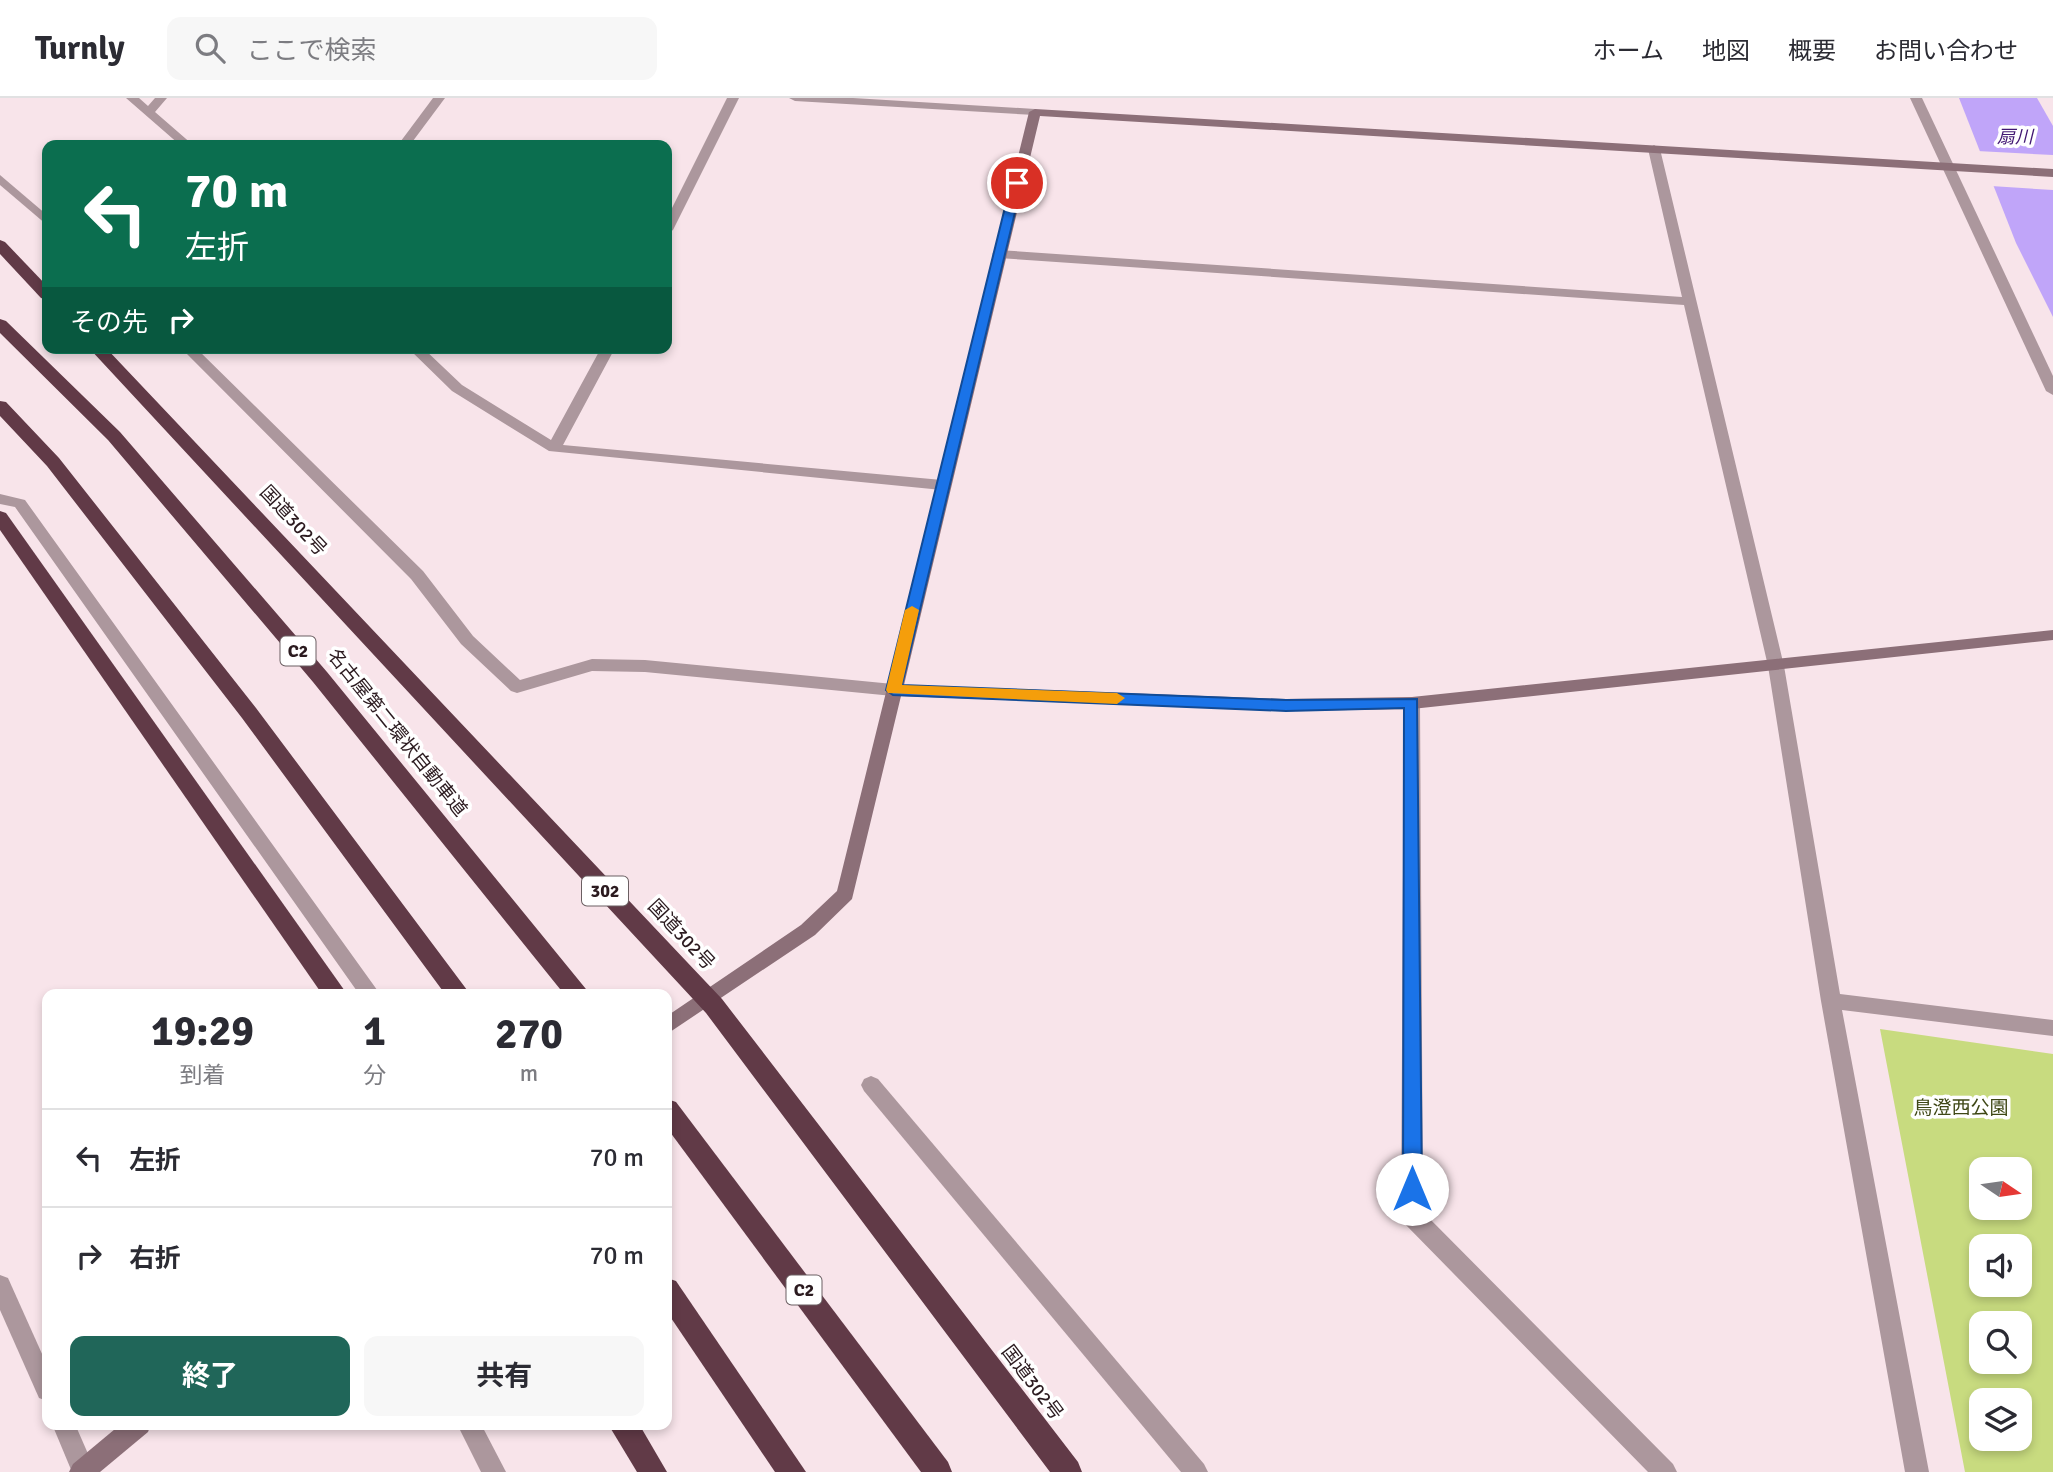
<!DOCTYPE html>
<html lang="ja">
<meta charset="utf-8">
<style>
:root{--surface:#fff;--page:#f7f7f7;--text:#2b2b33;--muted:#7c7c81;--line:#e1e1e2;--accent:#206659}
body{margin:0;font-family:Signika,"Noto Sans JP",sans-serif;background:var(--page);color:var(--text);height:100vh;display:flex;flex-direction:column;font-size:26px;white-space:nowrap}
*{box-sizing:border-box;margin:0}
p{font-size:23px;color:var(--muted)}
.icon{flex:none;width:38px;height:38px;fill:none;stroke:currentColor;stroke-width:2;stroke-linecap:round;stroke-linejoin:round}
.map{position:relative;flex:1;overflow:hidden}
.sheet{position:absolute;left:42px;top:891px;width:630px;height:441px;display:flex;flex-direction:column;background:var(--surface);border-radius:14px;box-shadow:0 4px 10px #0003}
.sheet>*{flex:none}
.top-card{position:absolute;left:42px;top:42px;width:630px;height:214px;border-radius:14px;box-shadow:0 4px 10px #0003;background:#0b6e4f;color:#fff;overflow:hidden}
.needle{width:46px;rotate:103deg}
.controls{position:absolute;left:1969px;top:1059px;display:grid;gap:14px}
.controls a{display:grid;place-items:center;width:63px;height:63px;border-radius:14px;background:var(--surface);box-shadow:0 4px 10px #0003;font-size:35px}
.pin{position:absolute;display:grid;place-items:center;width:60px;height:60px;color:#fff;margin:-30px;border:4px solid #fff;border-radius:50%;box-shadow:0 2px 7px #0007}
.me{position:absolute;width:77px;margin:-38px;rotate:0deg;stroke-linejoin:round;filter:drop-shadow(0 0 5px #0008)}
.turn{display:flex;align-items:center;gap:24px;height:147px;padding:0 28px;font-size:32px}
.turn .icon{width:91px;height:91px;stroke-width:2.5}
.turn b{display:block;font-size:49px;line-height:60px}
.then{display:flex;align-items:center;height:66px;padding:0 28px;background:#0003;gap:14px;font-size:26px}
.eta{display:flex;justify-content:space-evenly;align-items:center;height:119px;text-align:center}
.eta b{font-size:42px;font-weight:700;line-height:49px}
.primary-button{display:flex;gap:14px;margin-top:auto;padding:14px 28px}
.primary-button a{flex:1;height:80px;border-radius:14px;background:var(--accent);color:#fff;font-size:28px;font-weight:700;line-height:80px;text-align:center}
.primary-button a+a{background:var(--page);color:var(--text)}
ul{padding:0;list-style:none}
li{display:flex;align-items:center;gap:21px;height:98px;padding:0 28px;border-top:2px solid var(--line)}
li div{flex:1}
li b{display:block;font-size:26px}
li em{font-style:normal}
header{display:flex;align-items:center;gap:42px;box-sizing:border-box;height:98px;padding:0 35px;background:var(--surface);border-bottom:2px solid var(--line)}
header strong{font-size:33px}
nav{display:flex;gap:38px;margin-inline-start:auto;font-size:24px}
.search{width:490px;height:63px;background:var(--page);display:flex;align-items:center;gap:18px;box-sizing:border-box;padding:0 24px;border-radius:14px;color:var(--muted);font-size:26px}
.map>svg:first-child{display:block}
</style>
<header>
<strong>Turnly</strong>
<div class="search"><svg class="icon" aria-label="search" viewBox="0 0 24 24"><circle cx="10" cy="10" r="6"/><path d="M15 15l6 6"/></svg>ここで検索</div>
<nav><a>ホーム</a><a>地図</a><a>概要</a><a>お問い合わせ</a></nav>
</header>
<div class="map">
<svg width="2053" height="1374" viewBox="0 0 2053 1374">
<rect width="100%" height="100%" fill="#f8e4ea"/>
<path fill="#c8db7f" fill-rule="evenodd" d="M1880,931L2053,956V1374H1965ZM1981,1071H2020V1110H1981ZM1981,1148H2020V1186H1981ZM1981,1225H2020V1264H1981ZM1981,1302H2020V1340H1981Z"/>
<path fill="#c0a5f9" d="M1959,0H2037L2053,28V219L2016,145Z"/>
<path fill="#f8e4ea" d="M1977,53L2053,57V92L1991,88Z"/>
<g fill="none" stroke-linecap="round" stroke-linejoin="round">
<g fill="#ac979d" fill-rule="evenodd">
<path d="M126,0H139L148,8L155,0H167L155,14L193,47H180Z"/>
<path d="M433,0H445L410,47H398Z"/>
<path d="M727,0H739L673,132L667,136V120Z"/>
<path d="M789,0H853L1035,11L1041,14L1035,17L795,3Z"/>
<path d="M1910,0H1922L2053,278V297L2046,293Z"/>
<path d="M1654,47L1660,51L1784,568L1840,896L2053,922V938L1842,912L1929,1374H1905L1821,903L1768,568L1684,207L998,160L992,156L998,152L1682,199L1648,51Z"/>
<path d="M0,77L47,117V127L0,87Z"/>
<path d="M181,250H196L423,473L473,538L520,582L592,561L645,562L893,586L901,592L893,598L645,574L592,573L517,595L511,593L461,546L411,481Z"/>
<path d="M408,250H423L462,287L551,342L601,250H615L563,347L942,382L949,387L942,392L549,353L452,293Z"/>
<path d="M0,396L25,402L380,896H359L15,409L0,406Z"/>
<path d="M1412,599L1420,605L1423,1114L1673,1366L1677,1374H1648L1404,1125L1401,1118L1404,605Z"/>
<path d="M871,978L878,981L1204,1366L1208,1374H1181L864,993L861,987L864,981Z"/>
<path d="M0,1177L8,1180L47,1267V1303L39,1300L0,1212Z"/>
<path d="M52,1326H75L96,1374H72Z"/>
<path d="M457,1326H481L506,1374H481Z"/>
</g>
<g fill="#8c6f78" fill-rule="evenodd">
<path d="M1035,11L2053,71V79L1040,18L904,587L1286,601L1412,599L2053,532V542L1412,611L1286,613L901,598L852,801L815,837L667,936V918L801,827L837,793L1029,14Z"/>
<path d="M121,1326H151L148,1334L100,1374H69L73,1366Z"/>
</g>
<g fill="#613a47" fill-rule="evenodd">
<path d="M0,142L5,144L47,188V202L41,200L0,156Z"/>
<path d="M0,221L6,223L120,334L327,574L590,896H564L313,584L108,342L0,235Z"/>
<path d="M89,250H106L722,901L1078,1364L1082,1374H1050L706,915Z"/>
<path d="M0,303L6,304L59,360L256,610L470,896H445L242,620L47,368L0,318Z"/>
<path d="M0,413L6,415L347,896H322L0,432Z"/>
<path d="M667,1001L676,1004L948,1364L952,1374H921L667,1030Z"/>
<path d="M667,1180L676,1183L806,1374H775L667,1214Z"/>
<path d="M608,1326H639L667,1374H637Z"/>
</g>
</g>
<path fill="#1a73e8" stroke="#114b97" stroke-width="2" d="M1017,82L1022,85L902,587L1286,602L1417,601L1422,1091L1419,1097L1412,1100L1406,1097L1403,1091L1404,610L1286,613L893,597L886,592L1011,85Z"/>
<path fill="#f59e0b" d="M912,508L919,512L902,587L1117,595L1125,600L1117,606L888,595L886,592L905,512Z"/>
<g text-anchor="middle" stroke-width="7" stroke-linejoin="round" paint-order="stroke">
<g font-size="18" font-style="italic" fill="#401672" stroke="#fff">
<text x="2015" y="45">扇川</text>
</g>
<g fill="#fff" stroke="#6b5f62" stroke-width="2">
<rect x="280.5" y="538.5" width="35" height="29" rx="5"/>
<rect x="582" y="778.5" width="46" height="29" rx="5"/>
<rect x="786.5" y="1177.5" width="35" height="29" rx="5"/>
</g>
<g font-size="18" font-weight="bold" fill="#2b1a1f">
<text x="298" y="559">C2</text>
<text x="605" y="799">302</text>
<text x="804" y="1198">C2</text>
</g>
<g font-size="19" fill="#2b1a1f" stroke="#fff">
<text transform="translate(294 422) rotate(47)" y="7">国道302号</text>
<text transform="translate(398 634) rotate(51)" y="7">名古屋第二環状自動車道</text>
<text transform="translate(682 836) rotate(47)" y="7">国道302号</text>
<text transform="translate(1033 1284) rotate(53)" y="7">国道302号</text>
</g>
<g font-size="19" fill="#3e4715" stroke="#fff">
<text x="1961" y="1016">鳥澄西公園</text>
</g>
</g>
</svg>
<div class="controls">
<a><svg class="needle" viewBox="-14 -14 28 28"><path d="M0-13l5 13h-10z" fill="#e53935"/><path d="M0 13l5-13h-10z" fill="#7c7c81"/></svg></a>
<a><svg class="icon" aria-label="sound" viewBox="0 0 24 24"><path d="M4 9h4l5-4v14l-5-4H4zM17 9q2 3 0 6"/></svg></a>
<a><svg class="icon" aria-label="search" viewBox="0 0 24 24"><circle cx="10" cy="10" r="6"/><path d="M15 15l6 6"/></svg></a>
<a><svg class="icon" aria-label="layers" viewBox="0 0 24 24"><path d="M12 4l9 5-9 5-9-5zM3 14l9 5 9-5"/></svg></a>
</div>
<div class="pin" style="left:1017px;top:85px;background:#d93025"><svg class="icon" aria-label="arrive" viewBox="0 0 24 24"><path d="M6 21V4h12l-3 4 3 4H6"/></svg></div>
<svg class="me" style="left:1412px;top:1091px" viewBox="-20 -20 40 40"><circle r="19" fill="#fff"/><path d="M0-13L10 11 0 6-10 11z" fill="#1a73e8"/></svg>
<div class="top-card">
<div class="turn"><svg class="icon" aria-label="left" viewBox="0 0 24 24"><path d="M17 20v-9H6M10 6l-5 5 5 5"/></svg><div><b>70 m</b>左折</div></div>
<div class="then">その先<svg class="icon" aria-label="right" viewBox="0 0 24 24"><path d="M7 20v-9h11M14 6l5 5-5 5"/></svg></div>
</div>
<section class="sheet">
<div class="eta">
<div><b>19:29</b><p>到着</p></div>
<div><b>1</b><p>分</p></div>
<div><b>270</b><p>m</p></div>
</div>
<ul>
<li><svg class="icon" aria-label="left" viewBox="0 0 24 24"><path d="M17 20v-9H6M10 6l-5 5 5 5"/></svg><div><b>左折</b></div><em>70 m</em></li>
<li><svg class="icon" aria-label="right" viewBox="0 0 24 24"><path d="M7 20v-9h11M14 6l5 5-5 5"/></svg><div><b>右折</b></div><em>70 m</em></li>
</ul>
<div class="primary-button"><a>終了</a><a>共有</a></div>
</section>
</div>
